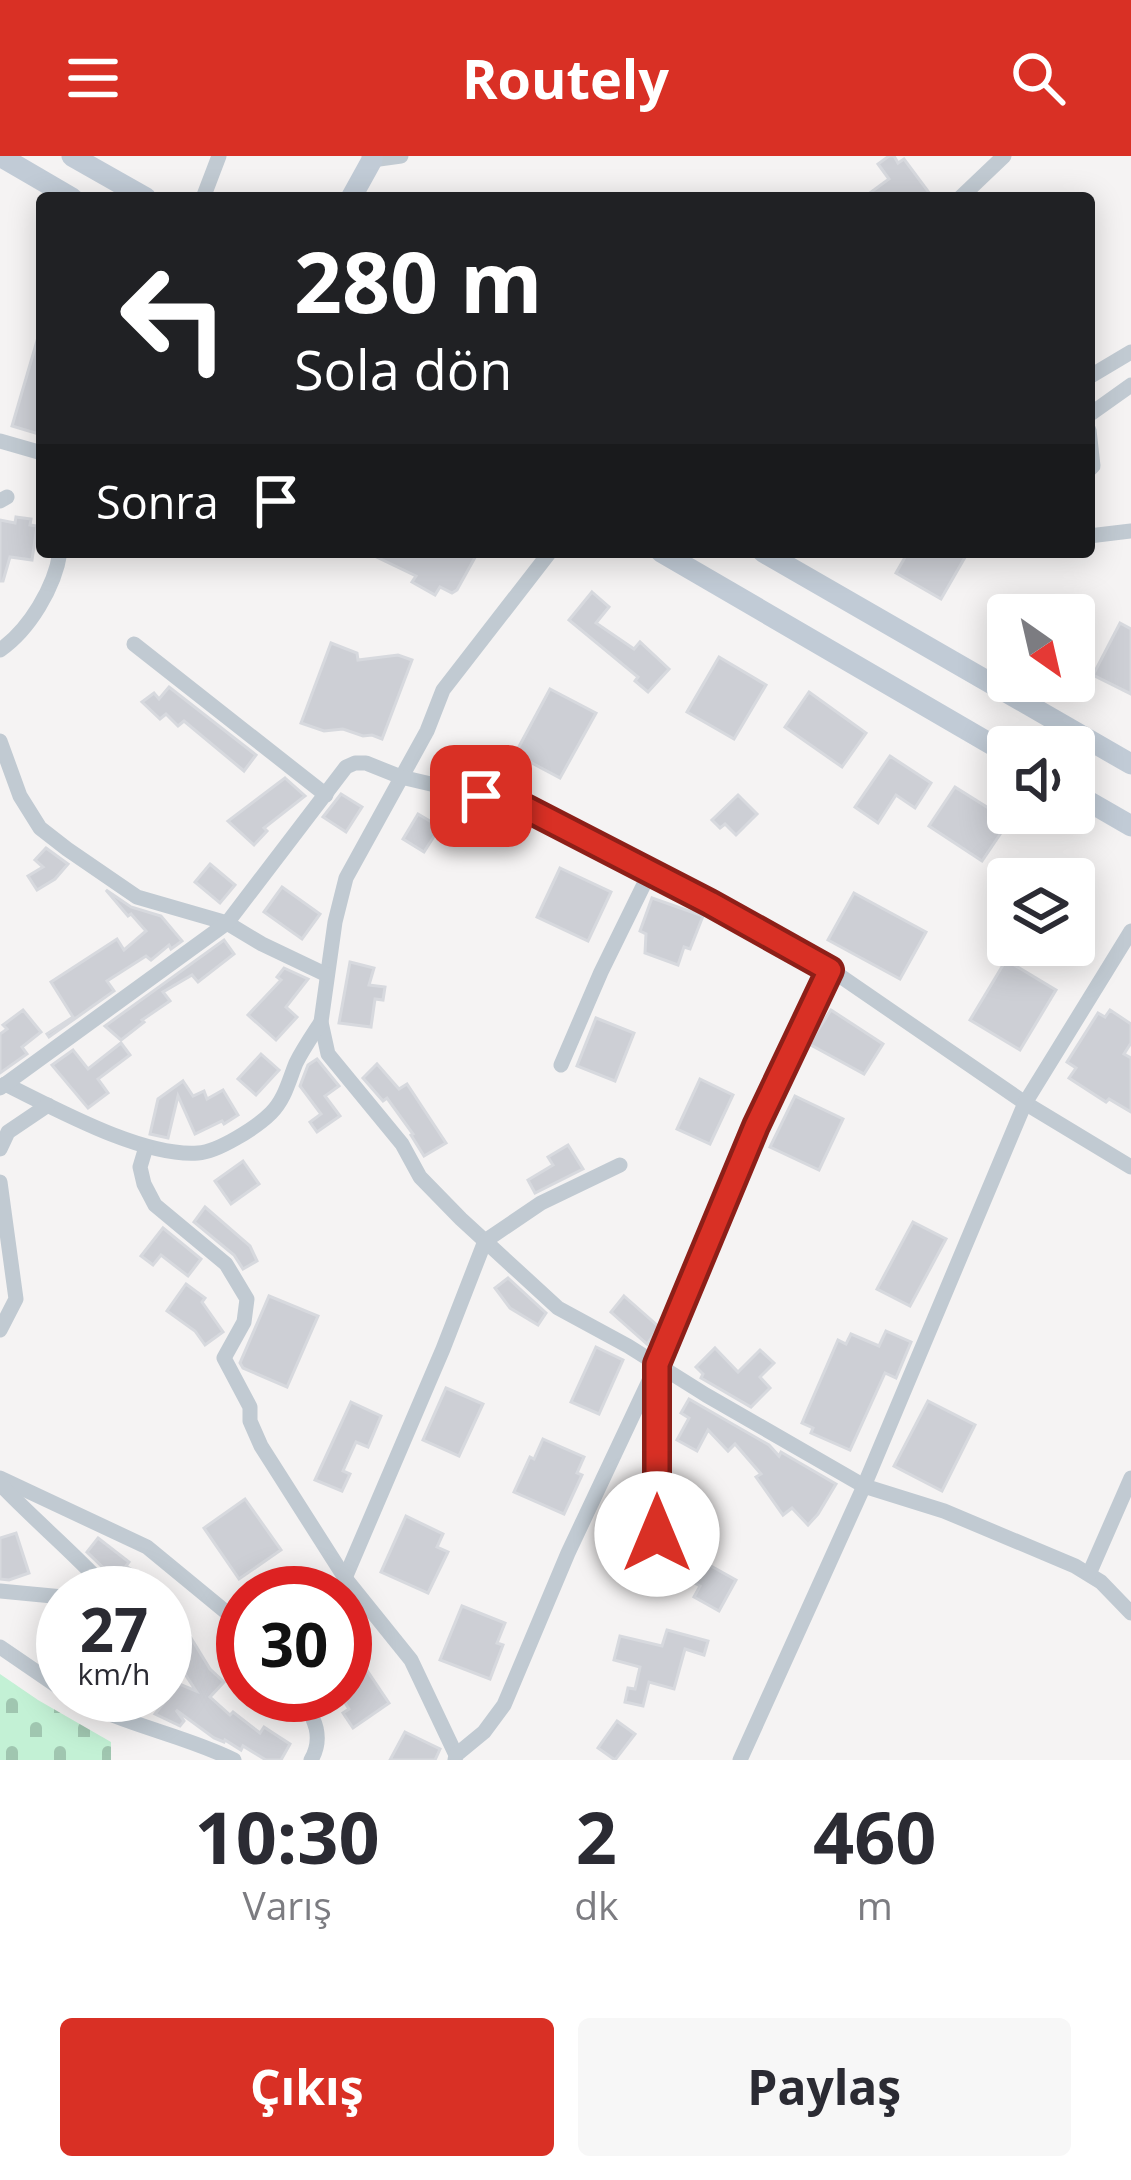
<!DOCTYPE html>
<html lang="tr">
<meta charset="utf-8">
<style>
:root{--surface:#fff;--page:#f7f7f7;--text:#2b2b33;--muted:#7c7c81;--accent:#d93025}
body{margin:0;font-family:"Open Sans",sans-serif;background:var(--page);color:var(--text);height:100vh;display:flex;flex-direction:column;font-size:45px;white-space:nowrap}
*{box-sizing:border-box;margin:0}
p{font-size:39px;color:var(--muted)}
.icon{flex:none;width:66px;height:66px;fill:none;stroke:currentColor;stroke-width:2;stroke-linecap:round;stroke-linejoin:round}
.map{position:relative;height:1604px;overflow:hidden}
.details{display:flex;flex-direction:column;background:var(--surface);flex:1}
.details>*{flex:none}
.guide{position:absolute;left:36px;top:36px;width:1059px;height:366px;border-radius:12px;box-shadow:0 6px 30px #0003;background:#202124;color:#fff;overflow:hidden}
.needle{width:78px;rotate:146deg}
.tools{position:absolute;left:987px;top:438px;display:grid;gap:24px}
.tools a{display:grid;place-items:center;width:108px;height:108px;border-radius:12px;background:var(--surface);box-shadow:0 6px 30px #0003;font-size:60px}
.speed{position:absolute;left:36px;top:1410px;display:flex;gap:24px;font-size:60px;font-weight:700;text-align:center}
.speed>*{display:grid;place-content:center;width:156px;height:156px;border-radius:50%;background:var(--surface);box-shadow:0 6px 30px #0003;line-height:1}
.speed small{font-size:30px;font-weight:400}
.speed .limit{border:18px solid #d22;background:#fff;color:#111}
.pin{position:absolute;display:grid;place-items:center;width:102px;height:102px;color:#fff;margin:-51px;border-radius:24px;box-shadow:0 6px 18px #0006}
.me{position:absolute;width:132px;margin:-66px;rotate:0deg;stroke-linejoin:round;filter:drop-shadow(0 0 9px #0008)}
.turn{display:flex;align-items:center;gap:42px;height:252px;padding:0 60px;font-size:54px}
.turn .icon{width:156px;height:156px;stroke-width:2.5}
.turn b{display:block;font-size:84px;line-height:102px}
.then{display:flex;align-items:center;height:114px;padding:0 60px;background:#0003;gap:24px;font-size:45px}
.eta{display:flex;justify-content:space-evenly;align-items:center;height:204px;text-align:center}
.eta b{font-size:72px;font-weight:700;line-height:84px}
.primary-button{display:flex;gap:24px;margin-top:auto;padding:24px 60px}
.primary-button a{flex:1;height:138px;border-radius:12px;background:var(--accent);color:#fff;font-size:48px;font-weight:700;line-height:138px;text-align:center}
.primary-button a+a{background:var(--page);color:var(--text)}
header{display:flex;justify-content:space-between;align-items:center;height:156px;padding:0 60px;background:var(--accent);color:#fff;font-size:54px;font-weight:700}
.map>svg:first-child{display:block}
</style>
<header><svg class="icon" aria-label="menu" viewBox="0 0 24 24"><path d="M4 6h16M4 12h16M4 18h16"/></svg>Routely<svg class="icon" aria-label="search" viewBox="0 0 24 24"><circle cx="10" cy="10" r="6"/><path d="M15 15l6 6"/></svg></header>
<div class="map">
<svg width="1131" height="1604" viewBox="0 0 1131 1604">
<defs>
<pattern id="cemetery-stones" width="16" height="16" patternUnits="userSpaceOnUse" patternTransform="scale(3)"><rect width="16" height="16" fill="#c3f1d5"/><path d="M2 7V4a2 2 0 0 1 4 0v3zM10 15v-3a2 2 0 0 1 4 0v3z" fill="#a0c6b0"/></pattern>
</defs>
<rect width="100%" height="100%" fill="#f5f3f3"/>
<path fill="url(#cemetery-stones)" d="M0,1518L38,1544L111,1586V1604H0Z"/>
<g fill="#cdcfd5" stroke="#d7d9de" stroke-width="3">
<path d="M889,0H894L898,7L904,3L933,42H863L889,23L878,8Z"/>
<path d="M39,178L42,179V279L12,270Z"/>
<path d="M16,361L31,363L30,369L37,370L32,404L10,401L3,425H0V364L15,367Z"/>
<path d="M366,396H478L457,434L452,437L440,431L435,439L412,426L416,420Z"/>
<path d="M908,396H968L941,443L896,417Z"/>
<path d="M592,436L609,451L596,467L634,493L640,486L669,513L648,536L635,525L638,521L569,464Z"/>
<path d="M1120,467L1131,473V538L1093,519Z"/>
<path d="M331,487L357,497L358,504L398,499L412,504L382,583L372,579L363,580L343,573L324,575L301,567Z"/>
<path d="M719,501L766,529L734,583L687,556Z"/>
<path d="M169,531L256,599L244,615L184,565L178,570L166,558L160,563L142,546L154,537L159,543Z"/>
<path d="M550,533L596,557L560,622L515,598Z"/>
<path d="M809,536L866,577L842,611L785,571Z"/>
<path d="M890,600L931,627L915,652L896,639L878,667L855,651Z"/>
<path d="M285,622L305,640L264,672L267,675L254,689L228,665Z"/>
<path d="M955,631L1009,665L982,705L929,670Z"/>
<path d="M341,638L362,651L346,676L323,661Z"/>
<path d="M738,639L757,658L736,679L725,668L720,672L712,664Z"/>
<path d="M418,658L440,671L424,696L403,683Z"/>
<path d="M46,692L68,708L55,723L37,734L28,720L43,711L35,704Z"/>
<path d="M210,708L235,729L220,747L195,726Z"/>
<path d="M560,712L611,736L588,785L537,761Z"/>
<path d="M282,731L320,758L302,783L264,756Z"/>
<path d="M106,734L131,751L161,760L182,785L171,793L169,789L151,804L146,800L107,825L114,835L49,881L47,878L73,861L51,826L117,783L124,794L146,775L131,758L128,760Z"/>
<path d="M854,737L926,776L900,823L828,784Z"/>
<path d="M652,742L703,760L690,793L684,791L678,809L645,797L646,778L640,775Z"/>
<path d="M224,784L234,798L198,826L192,819L163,836L170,845L142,864L144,866L121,884L105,870Z"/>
<path d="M1006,804L1056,834L1020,894L970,864Z"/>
<path d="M350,806L374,812L369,829L385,831L383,844L375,843L371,871L339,867Z"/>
<path d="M284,812L308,823L286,851L297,861L276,884L248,859L281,824L277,821Z"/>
<path d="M23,854L41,876L22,891L27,898L0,917V878L7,873L3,869Z"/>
<path d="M831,854L883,888L864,918L809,888Z"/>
<path d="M1110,854L1131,868V887L1124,898L1131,902V956L1109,943L1106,946L1069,922L1076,912L1067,906L1098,857L1105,861Z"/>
<path d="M596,862L634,877L615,925L577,910Z"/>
<path d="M121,887L130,899L98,923L108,937L88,952L52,909L73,894L88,913Z"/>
<path d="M261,898L279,914L256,939L238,923Z"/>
<path d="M317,903L339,930L325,940L340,960L317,976L310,966L321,958L300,930L308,909Z"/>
<path d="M377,908L399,933L407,928L446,987L424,1000L411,979L413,978L387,942L383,945L363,922Z"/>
<path d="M700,923L733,939L710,988L677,973Z"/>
<path d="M183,925L193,940L204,935L207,943L223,934L238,959L224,968L222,965L195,978L178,940L168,982L150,978L158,943Z"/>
<path d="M795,940L843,963L819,1014L770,991Z"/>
<path d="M568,989L583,1013L535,1037L528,1024L553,1009L548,1001Z"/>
<path d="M243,1005L259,1028L231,1048L215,1025Z"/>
<path d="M205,1051L250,1090L257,1105L243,1113L234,1099L194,1066Z"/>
<path d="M913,1066L946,1083L910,1150L877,1133Z"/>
<path d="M163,1072L201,1103L188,1120L161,1099L153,1109L141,1100Z"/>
<path d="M508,1122L546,1157L538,1169L510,1152L495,1132Z"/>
<path d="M186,1128L205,1142L202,1146L223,1176L205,1189L195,1175L167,1155Z"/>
<path d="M269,1140L318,1160L287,1231L243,1212L240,1207Z"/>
<path d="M624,1140L659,1171L647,1188L611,1156Z"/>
<path d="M886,1175L911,1186L896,1222L885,1217L850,1294L811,1277L813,1272L802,1267L838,1184L846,1188L851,1178L879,1190Z"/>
<path d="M596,1191L623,1204L599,1258L571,1246Z"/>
<path d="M715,1192L738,1216L760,1194L774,1207L760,1221L770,1232L751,1251L701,1222L703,1218L696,1211Z"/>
<path d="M446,1232L483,1248L459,1300L423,1284Z"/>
<path d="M689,1243L769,1289L779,1300L781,1296L836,1328L818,1358L808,1369L792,1352L783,1359L756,1321L761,1318L735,1288L728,1295L708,1274L697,1295L677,1284L689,1262L681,1257Z"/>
<path d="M928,1245L975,1269L942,1335L894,1310Z"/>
<path d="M351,1246L381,1260L368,1291L356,1286L343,1315L350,1318L342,1335L315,1324Z"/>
<path d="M543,1283L584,1301L577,1317L582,1319L564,1358L514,1336L530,1301L534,1303Z"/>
<path d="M245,1343L281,1394L239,1423L204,1372Z"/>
<path d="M406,1360L443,1378L437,1391L448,1396L428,1437L381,1416Z"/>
<path d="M16,1377L29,1417L9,1424L0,1423V1382Z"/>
<path d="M98,1382L129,1406L126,1410L140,1419L133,1429L145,1437H116L119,1427L87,1396Z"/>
<path d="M702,1405L736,1424L719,1455L694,1441L700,1430L691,1425Z"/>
<path d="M462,1450L505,1467L497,1487L503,1489L490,1523L440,1504Z"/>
<path d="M667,1474L708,1485L704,1499L685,1493L674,1533L649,1526L643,1550L625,1546L628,1532L635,1533L640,1511L614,1504L620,1480L662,1490Z"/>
<path d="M191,1482L210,1513L224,1526L210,1541L230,1559L233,1556L260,1577L264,1571L290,1588L281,1604H266L243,1590L241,1594L225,1584L224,1586L214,1582L176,1554L184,1565L180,1570L155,1558L165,1545V1522L196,1535L170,1495Z"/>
<path d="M358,1501L389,1547L353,1572L343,1557L349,1553L340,1539H345V1509Z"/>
<path d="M617,1565L635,1578L615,1604L598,1592Z"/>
<path d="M405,1576L440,1593L435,1604H390Z"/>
</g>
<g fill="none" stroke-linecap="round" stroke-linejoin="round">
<g stroke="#c1cad2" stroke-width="15">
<path d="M372,4L401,0"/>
<path d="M203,42L219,0"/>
<path d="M960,42L1004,0"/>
<path d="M1089,221L1131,196"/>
<path d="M1089,259L1131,229"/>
<path d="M1089,274L1093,310L1089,314"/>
<path d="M0,285L42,297"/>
<path d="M0,345L7,341"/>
<path d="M1089,380L1131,375"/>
<path d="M550,396L443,534L427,575L346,722L335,766L321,866L328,898L402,988L420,1021L461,1063L558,1152L628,1190L706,1239L864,1330L944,1355L1075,1410L1101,1426L1131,1457"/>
<path d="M134,488L326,639"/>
<path d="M0,494C29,474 55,431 60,396"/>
<path d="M0,585L20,640L40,672L67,693L137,741L227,767L262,788L327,819"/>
<path d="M561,909L601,816L650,716"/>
<path d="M5,928C56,953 142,1001 198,997C218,996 257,971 271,957C285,943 289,924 296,907C303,893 312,880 321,866"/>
<path d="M0,932L227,767L346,611L355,607H366L401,621L520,649L710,747L830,813L1025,947L1131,1011"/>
<path d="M146,991L140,1011L144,1028L155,1049L226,1108L247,1143L244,1166L224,1202L250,1251V1265L261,1290L345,1422L411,1504L456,1599L455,1604"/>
<path d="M0,993L8,976L48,949"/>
<path d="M0,1026L16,1143L0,1174"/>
<path d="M0,1322L147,1391L243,1470"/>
<path d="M0,1328C33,1363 71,1394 104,1430V1437"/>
<path d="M657,1378V1213"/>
<path d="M1089,1418L1131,1322"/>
<path d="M345,1422L443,1193L485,1085L541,1047L620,1009"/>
<path d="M0,1435L63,1441"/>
<path d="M0,1491L63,1534"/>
<path d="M71,1539C121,1569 182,1578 234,1604"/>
<path d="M301,1539C313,1561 325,1580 311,1604"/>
<path d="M456,1599L484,1576L504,1549L568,1397L657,1208L756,971L830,813"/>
<path d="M740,1604L864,1330L1025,947L1131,775"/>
</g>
<g stroke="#c1cbd6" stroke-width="21">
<path d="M0,0L72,42"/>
<path d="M72,0L146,42"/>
<path d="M351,42L372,4V0"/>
<path d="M661,396L1008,598"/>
<path d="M763,396L1131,608"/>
<path d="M1074,637L1131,670"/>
</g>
</g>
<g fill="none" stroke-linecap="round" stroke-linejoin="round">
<defs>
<path id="route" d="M481,640L520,649L710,747L830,814L756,970L657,1208V1378"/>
</defs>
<use href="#route" stroke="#8d1f18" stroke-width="30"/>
<use href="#route" stroke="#d93025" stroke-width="21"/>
</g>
</svg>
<div class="tools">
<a><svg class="needle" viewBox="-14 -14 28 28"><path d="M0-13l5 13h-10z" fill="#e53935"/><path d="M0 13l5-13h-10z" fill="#7c7c81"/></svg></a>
<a><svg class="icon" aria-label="sound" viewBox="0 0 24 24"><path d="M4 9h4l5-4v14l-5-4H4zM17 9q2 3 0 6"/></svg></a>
<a><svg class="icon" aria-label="layers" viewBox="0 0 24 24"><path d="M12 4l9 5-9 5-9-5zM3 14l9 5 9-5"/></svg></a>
</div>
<div class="speed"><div>27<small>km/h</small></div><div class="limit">30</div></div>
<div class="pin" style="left:481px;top:640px;background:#d93025"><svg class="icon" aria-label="arrive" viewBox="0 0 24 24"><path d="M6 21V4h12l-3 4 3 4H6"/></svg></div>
<svg class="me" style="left:657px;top:1378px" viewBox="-20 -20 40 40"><circle r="19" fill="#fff"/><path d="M0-13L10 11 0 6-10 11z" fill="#d93025"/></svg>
<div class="guide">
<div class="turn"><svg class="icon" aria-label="left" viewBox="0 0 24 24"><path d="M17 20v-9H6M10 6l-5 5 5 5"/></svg><div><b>280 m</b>Sola dön</div></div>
<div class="then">Sonra<svg class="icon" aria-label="arrive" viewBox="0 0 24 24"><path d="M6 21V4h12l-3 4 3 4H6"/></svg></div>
</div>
</div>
<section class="details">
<div class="eta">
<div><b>10:30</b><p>Varış</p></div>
<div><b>2</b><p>dk</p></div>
<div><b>460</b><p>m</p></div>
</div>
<div class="primary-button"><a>Çıkış</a><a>Paylaş</a></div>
</section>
